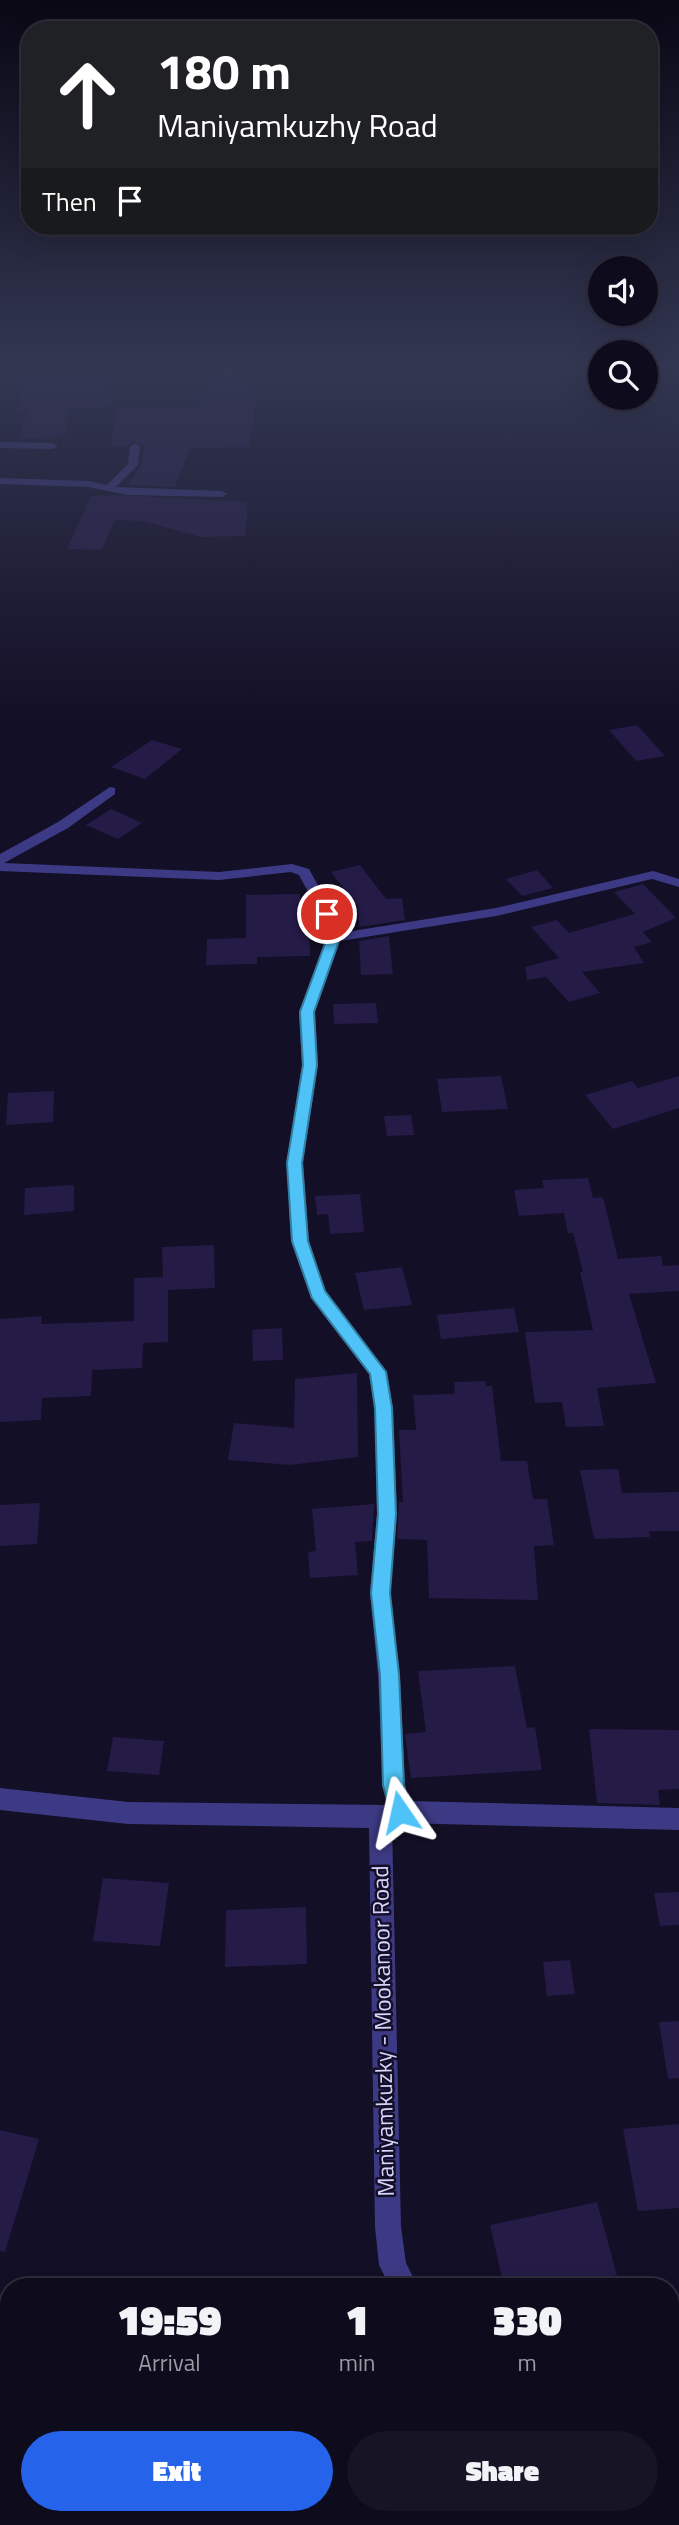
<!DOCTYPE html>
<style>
:root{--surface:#0e0b1c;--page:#171425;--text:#f1f3f6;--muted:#9b9ba3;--line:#2e2b3b;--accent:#2563eb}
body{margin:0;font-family:"Titillium Web",sans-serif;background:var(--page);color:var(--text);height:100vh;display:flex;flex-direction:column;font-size:26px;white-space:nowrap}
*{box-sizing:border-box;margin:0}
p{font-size:23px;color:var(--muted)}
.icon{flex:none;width:38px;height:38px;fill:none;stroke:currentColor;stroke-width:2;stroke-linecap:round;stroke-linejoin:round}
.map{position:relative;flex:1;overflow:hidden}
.drawer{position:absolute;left:0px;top:2278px;width:679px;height:247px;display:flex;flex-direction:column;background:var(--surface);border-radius:28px 28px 0 0;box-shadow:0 7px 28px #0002,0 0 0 2px var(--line)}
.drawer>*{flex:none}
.guide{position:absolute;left:21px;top:21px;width:637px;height:214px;border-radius:28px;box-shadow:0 7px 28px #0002,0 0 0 2px var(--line);background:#202124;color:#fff;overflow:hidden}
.buttons{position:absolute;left:588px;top:256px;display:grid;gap:14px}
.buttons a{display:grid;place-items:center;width:70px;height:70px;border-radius:50%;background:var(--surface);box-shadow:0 7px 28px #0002,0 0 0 2px var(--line);font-size:35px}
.pin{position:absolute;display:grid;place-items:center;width:60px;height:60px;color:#fff;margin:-30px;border:4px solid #fff;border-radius:50%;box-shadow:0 2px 7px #0007}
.me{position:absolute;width:77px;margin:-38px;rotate:349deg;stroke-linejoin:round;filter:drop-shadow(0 0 5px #0008)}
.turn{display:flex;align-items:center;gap:24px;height:147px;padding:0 21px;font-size:32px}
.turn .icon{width:91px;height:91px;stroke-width:2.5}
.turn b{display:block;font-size:49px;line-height:60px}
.then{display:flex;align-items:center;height:66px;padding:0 21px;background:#0003;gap:14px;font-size:26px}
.eta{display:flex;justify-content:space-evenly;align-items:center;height:119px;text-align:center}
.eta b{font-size:42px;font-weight:800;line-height:49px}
.cta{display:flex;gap:14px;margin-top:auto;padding:14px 21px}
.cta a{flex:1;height:80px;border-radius:42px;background:var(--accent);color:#fff;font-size:28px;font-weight:800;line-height:80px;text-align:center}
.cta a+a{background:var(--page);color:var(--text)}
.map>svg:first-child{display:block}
</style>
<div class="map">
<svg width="679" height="2525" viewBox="0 0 679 2525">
<rect width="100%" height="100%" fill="#130f26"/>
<g fill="#241b47">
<path d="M23,366H54V370L94,367L96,373H101L105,386L111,385V406L70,408L64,435L20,439L27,411H19Z"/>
<path d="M208,380L250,381L248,389H258L249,447L190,448L175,487L128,485L141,465L145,446L134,441L127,446H111L118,407H200Z"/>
<path d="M116,495L248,502L245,536L201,537L143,521L114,520L102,550L67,549L91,496Z"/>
<path d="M637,725L665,756L636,761L609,730Z"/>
<path d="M152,740L182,749L145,779L111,767Z"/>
<path d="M111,809L142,823L118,839L86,825Z"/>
<path d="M360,865L386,899L402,898L405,920L359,927L358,907L331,872Z"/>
<path d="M537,870L553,888L522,896L506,879Z"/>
<path d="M643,884L676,918L643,932L652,942L634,947L644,963L582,972L600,993L569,1002L546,977L527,980L525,967L559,958L531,927L557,920L569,933L635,914L614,892Z"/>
<path d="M300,894L301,908H309L310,956L257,957V964L206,965L207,939L246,938V895Z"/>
<path d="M389,936L393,974L361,975L359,941Z"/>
<path d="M376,1003L378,1023L334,1024L333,1004Z"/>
<path d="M501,1076L508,1109L442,1112L437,1079Z"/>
<path d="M679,1076V1108L613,1129L585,1095L632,1081L638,1088Z"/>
<path d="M54,1091L53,1122L6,1125L8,1093Z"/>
<path d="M411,1115L414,1135L387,1136L384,1116Z"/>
<path d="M588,1178L593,1198L603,1197L618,1259L661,1256L663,1266L679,1265V1291L629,1294L656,1383L597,1388L604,1426L566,1427L562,1402L535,1403L525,1332L593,1330L580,1272H583L573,1233H568L564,1213L519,1216L514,1190L544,1188L542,1180Z"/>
<path d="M74,1185V1211L24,1215L25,1188Z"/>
<path d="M360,1194L364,1232L330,1234L328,1214L317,1215L315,1196Z"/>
<path d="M214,1245L215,1288L168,1290V1342L143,1343L142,1368L92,1370L91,1396L42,1398L41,1420L0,1422V1319L42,1316L41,1324L134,1321V1278L163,1277L162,1247Z"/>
<path d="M402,1267L412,1305L364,1310L355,1273Z"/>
<path d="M514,1308L519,1332L441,1339L437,1315Z"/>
<path d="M282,1328L283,1360L253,1361L252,1330Z"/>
<path d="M357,1373L358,1457L290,1465L228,1460L234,1423L294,1428L295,1379Z"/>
<path d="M485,1381L486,1386H492L501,1461H527L533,1499H547L554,1545L534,1546L538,1600L429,1598L427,1540L397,1539L399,1502H403L399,1430H416L413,1395L455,1394L454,1382Z"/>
<path d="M618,1469L622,1493L679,1492V1531H649L650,1537L594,1539L580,1470Z"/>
<path d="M40,1503L37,1544L0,1546V1505Z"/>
<path d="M374,1504L372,1541L355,1542L358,1575L310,1578L308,1552L316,1551L312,1509Z"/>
<path d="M515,1666L527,1728L535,1727L542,1770L411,1778L405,1734L426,1732L418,1671Z"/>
<path d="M589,1729L679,1730V1789L658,1790L660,1805L597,1803Z"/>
<path d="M113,1737L164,1741L159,1775L107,1771Z"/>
<path d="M103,1878L169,1883L160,1946L93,1941Z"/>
<path d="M679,1892V1925L660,1926L654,1893Z"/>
<path d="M306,1907L307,1964L225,1967L226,1910Z"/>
<path d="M570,1960L575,1994L547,1996L543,1962Z"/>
<path d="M679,2021V2078L668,2079L659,2022Z"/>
<path d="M679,2124V2208L638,2211L623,2129Z"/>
<path d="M0,2130L39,2139L5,2252L0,2251Z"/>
<path d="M597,2202L617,2275L561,2287H504L490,2225Z"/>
</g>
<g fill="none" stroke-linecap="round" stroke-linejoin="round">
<g fill="#3d3a85" fill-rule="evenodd">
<path d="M225,366H233V377H227Z"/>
<path d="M0,442L53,443L58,446L53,449L0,448Z"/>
<path d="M135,443L140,446L138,465L116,487L222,491L227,494L222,497L127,495L88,487L0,484V478L88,481L107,485L128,464L130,446Z"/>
<path d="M110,787L115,788V794L68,828L4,863L219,872L292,864L309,869L334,914L340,933L496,908L653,871L679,879V887L652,879L496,916L340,941L315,1012L318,1065L303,1162L309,1241L325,1291L387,1372L393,1408L397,1514L390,1593L400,1675L405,1785L409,1801L679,1808V1830L400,1823L392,1825L401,2227L406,2263L418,2287H390L379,2265L375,2227L369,1828L128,1824L0,1810V1788L128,1802L387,1805L383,1785L378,1675L370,1593L377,1514L375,1408L369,1374L311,1298L291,1241L287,1162L302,1065L299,1012L327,938L320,914L299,875L291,872L219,880L0,871V854L58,822Z"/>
<path d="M474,2516H504L507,2525H477Z"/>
</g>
</g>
<linearGradient id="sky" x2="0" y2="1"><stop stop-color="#0a0815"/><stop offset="0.51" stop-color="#333752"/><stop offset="1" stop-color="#333752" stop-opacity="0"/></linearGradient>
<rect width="679" height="720" fill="url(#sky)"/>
<path fill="#4fc3f7" stroke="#337fa1" stroke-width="2" d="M327,910L333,914L340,938L314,1012L317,1065L302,1163L308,1241L325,1291L386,1372L392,1408L396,1514L390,1593L399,1675L404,1785L410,1812L407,1819L400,1821L392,1819L383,1785L380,1675L371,1593L378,1514L375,1408L370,1374L312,1298L292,1241L287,1163L303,1065L300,1012L327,938L321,914Z"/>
<g text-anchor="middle" stroke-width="5" stroke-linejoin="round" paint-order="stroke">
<g font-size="23" fill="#d9d4ff" stroke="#130f26">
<text transform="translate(383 2031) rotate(-91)" y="8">Maniyamkuzky - Mookanoor Road</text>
</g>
</g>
</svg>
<div class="buttons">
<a><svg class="icon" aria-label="sound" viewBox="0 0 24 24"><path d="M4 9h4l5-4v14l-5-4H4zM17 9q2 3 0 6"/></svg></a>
<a><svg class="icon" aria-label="search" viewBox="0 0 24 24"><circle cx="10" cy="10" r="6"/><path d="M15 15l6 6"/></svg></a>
</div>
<div class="pin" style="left:327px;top:914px;background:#d93025"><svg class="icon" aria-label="arrive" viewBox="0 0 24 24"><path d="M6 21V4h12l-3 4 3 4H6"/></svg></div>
<svg class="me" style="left:400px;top:1812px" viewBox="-20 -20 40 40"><path d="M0-17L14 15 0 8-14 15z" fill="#4fc3f7" stroke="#fff" stroke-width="4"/></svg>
<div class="guide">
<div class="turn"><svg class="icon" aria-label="ahead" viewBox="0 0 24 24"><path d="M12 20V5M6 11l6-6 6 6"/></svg><div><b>180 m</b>Maniyamkuzhy Road</div></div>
<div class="then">Then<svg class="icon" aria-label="arrive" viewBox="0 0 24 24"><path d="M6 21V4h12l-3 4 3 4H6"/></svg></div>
</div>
<section class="drawer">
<div class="eta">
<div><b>19:59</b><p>Arrival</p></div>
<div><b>1</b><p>min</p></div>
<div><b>330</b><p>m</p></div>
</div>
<div class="cta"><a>Exit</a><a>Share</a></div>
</section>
</div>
